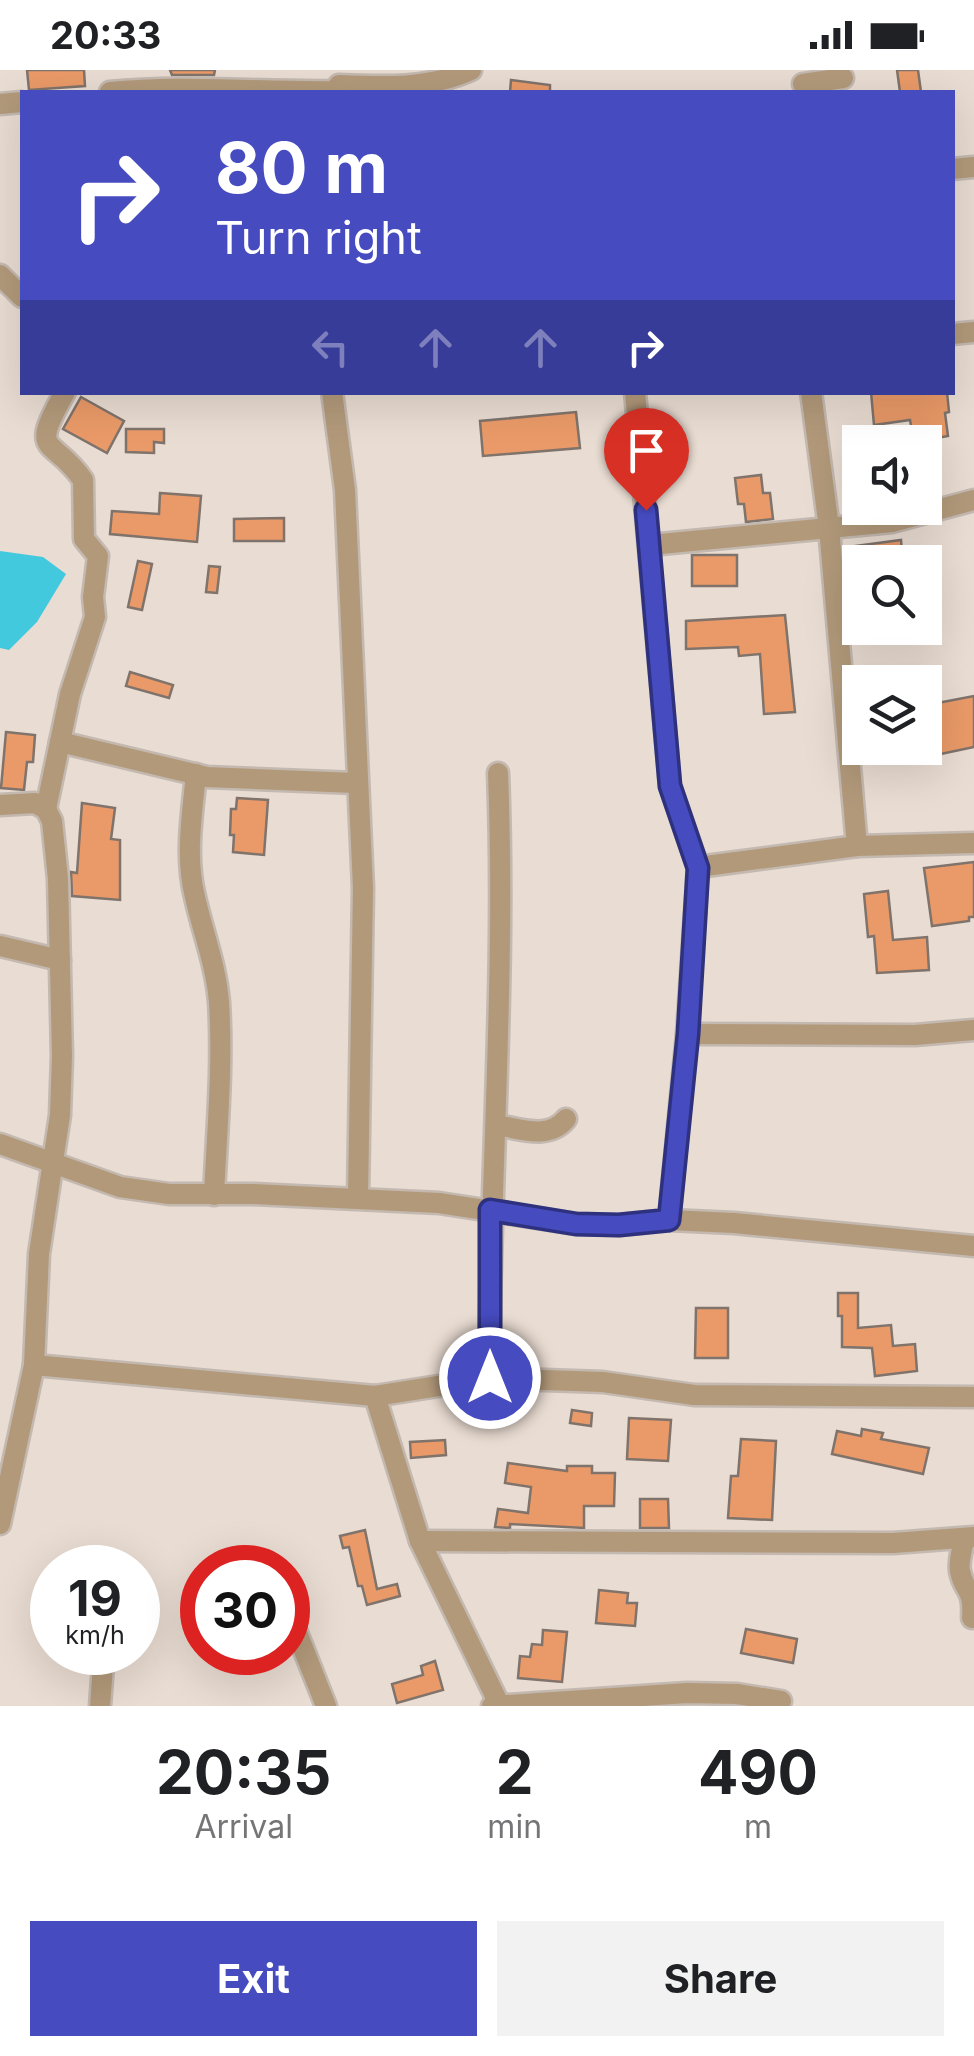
<!DOCTYPE html>
<style>
:root{--surface:#fff;--page:#f2f2f2;--text:#202124;--muted:#757577;--accent:#464bc0}
body{margin:0;font-family:Inter,sans-serif;background:var(--page);color:var(--text);height:100vh;display:flex;flex-direction:column;font-size:38px;white-space:nowrap}
*{box-sizing:border-box;margin:0}
p{font-size:32px;color:var(--muted)}
.icon{flex:none;width:55px;height:55px;fill:none;stroke:currentColor;stroke-width:2;stroke-linecap:round;stroke-linejoin:round}
.map{position:relative;height:1636px;overflow:hidden}
.details{display:flex;flex-direction:column;background:var(--surface);flex:1}
.details>*{flex:none}
.banner{position:absolute;left:20px;top:20px;width:935px;height:305px;border-radius:0px;box-shadow:0 10px 40px #0002;background:#464bc0;color:#fff;overflow:hidden}
.buttons{position:absolute;left:842px;top:355px;display:grid;gap:20px}
.buttons a{display:grid;place-items:center;width:100px;height:100px;border-radius:0px;background:var(--surface);box-shadow:0 10px 40px #0002;font-size:50px}
.speed{position:absolute;left:30px;top:1475px;display:flex;gap:20px;font-size:50px;font-weight:700;text-align:center}
.speed>*{display:grid;place-content:center;width:130px;height:130px;border-radius:50%;background:var(--surface);box-shadow:0 10px 40px #0002;line-height:1}
.speed small{font-size:25px;font-weight:400}
.speed .limit{border:15px solid #d22;background:#fff;color:#111}
.pin{position:absolute;display:grid;place-items:center;width:85px;height:85px;color:#fff;margin:-102px -42px;border-radius:50% 50% 50% 0;rotate:-45deg;box-shadow:0 0 10px #0007}
.pin .icon{rotate:45deg}
.me{position:absolute;width:110px;margin:-55px;rotate:0deg;stroke-linejoin:round;filter:drop-shadow(0 0 8px #0008)}
.turn{display:flex;align-items:center;gap:35px;height:210px;padding:0 30px;font-size:45px}
.turn .icon{width:130px;height:130px;stroke-width:2.5}
.turn b{display:block;font-size:70px;line-height:85px}
.lanes{display:flex;align-items:center;height:95px;padding:0 30px;background:#0003;justify-content:center;gap:50px;direction:ltr}
.lanes .off{opacity:.35}
.eta{display:flex;justify-content:space-evenly;align-items:center;height:170px;text-align:center}
.eta b{font-size:60px;font-weight:700;line-height:70px}
.button{display:flex;gap:20px;margin-top:auto;padding:20px 30px}
.button a{flex:1;height:115px;border-radius:0px;background:var(--accent);color:#fff;font-size:40px;font-weight:700;line-height:115px;text-align:center}
.button a+a{background:var(--page);color:var(--text)}
.status{display:flex;justify-content:space-between;align-items:center;height:70px;padding:0 50px;background:var(--surface);direction:ltr}
.status svg{height:28px;fill:currentColor}
.map>svg:first-child{display:block}
</style>
<div class="status"><b>20:33</b><svg viewBox="0 0 49 12"><path d="M0 12V9h3v3zM5 12V6h3v6zM10 12V3h3v9zM15 12V0h3v12zM26 1h20v11H26zM47 4h2v5h-2z"/></svg></div>
<div class="map">
<svg width="974" height="1636" viewBox="0 0 974 1636">
<rect width="100%" height="100%" fill="#e9dcd2"/>
<path fill="#43c9de" d="M0,481L43,487L66,504L37,552L9,580L0,578Z"/>
<g fill="#ea9a68" stroke="#7f736b" stroke-width="2.5">
<path d="M27,0H84L85,16L29,20Z"/>
<path d="M170,0H215L214,5H172Z"/>
<path d="M897,0H918L921,22H900Z"/>
<path d="M511,10L550,15V22H510Z"/>
<path d="M871,322H947L949,342L945,343L948,366L914,372L910,350L874,355Z"/>
<path d="M81,327L124,351L107,383L63,359Z"/>
<path d="M576,342L580,378L483,386L480,351Z"/>
<path d="M126,359H164V373L154,372V383L126,382Z"/>
<path d="M761,405L763,423H770L773,449L746,452L744,434H738L735,408Z"/>
<path d="M160,423L201,426L197,472L110,464L112,441L159,444Z"/>
<path d="M284,448V471H234V449Z"/>
<path d="M901,470L903,492H857L855,476Z"/>
<rect x="692" y="485" width="45" height="31"/>
<path d="M138,491L152,494L142,540L128,537Z"/>
<path d="M209,496L220,497L217,523L206,522Z"/>
<path d="M785,545L795,642L764,644L760,584L739,586L738,577L686,579V551Z"/>
<path d="M130,602L173,615L169,628L126,616Z"/>
<path d="M974,626V677L936,685L927,635Z"/>
<path d="M6,662L35,665L33,692H27L24,720L1,718Z"/>
<path d="M237,728L268,730L264,785L233,782L234,765H230L231,739H236Z"/>
<path d="M82,733L115,738L111,769L120,770V830L72,826L71,802L77,803Z"/>
<path d="M974,792V847H969V851L932,856L924,798Z"/>
<path d="M888,821L893,870L927,867L929,900L877,903L874,866L868,867L864,824Z"/>
<path d="M838,1223H858V1258L891,1255L893,1276L915,1274L917,1301L875,1306L872,1278L842,1277V1246H838Z"/>
<path d="M696,1238H728V1288H695Z"/>
<path d="M572,1340L592,1343L591,1356L570,1353Z"/>
<path d="M629,1348L671,1350L668,1391L627,1389Z"/>
<path d="M862,1359L883,1363L881,1369L929,1378L923,1404L832,1384L837,1361L861,1366Z"/>
<path d="M741,1369L776,1371L772,1450L728,1448L731,1406H738Z"/>
<path d="M445,1370L446,1385L411,1388L410,1372Z"/>
<path d="M508,1393L567,1401V1396H592V1403H615L614,1436H584V1458L510,1454V1458L495,1457L498,1439L528,1443L531,1417L505,1413Z"/>
<path d="M640,1429H668L669,1458H640Z"/>
<path d="M365,1460L377,1519L397,1514L400,1526L367,1535L362,1516H358L349,1477L343,1478L340,1466Z"/>
<path d="M599,1520L628,1523L627,1533H637L635,1556L596,1553Z"/>
<path d="M746,1559L797,1569L793,1593L741,1583Z"/>
<path d="M543,1560L567,1562L562,1612L518,1608L520,1586L530,1587L532,1574L542,1575Z"/>
<path d="M435,1591L443,1620L397,1633L392,1614L423,1605L421,1596Z"/>
</g>
<g fill="none" stroke-linecap="round" stroke-linejoin="round">
<defs>
<g id="minor">
<path d="M803,14L843,8"/>
<path d="M339,15C383,17 430,19 471,0"/>
<path d="M110,22C186,14 263,23 339,21"/>
<path d="M0,34L22,32"/>
<path d="M952,99L974,97"/>
<path d="M0,205L22,227"/>
<path d="M952,264L974,262"/>
<path d="M332,322L345,420L363,818L358,1128"/>
<path d="M635,322L670,716L698,797L687,964L669,1150"/>
<path d="M811,322L829,458L857,776"/>
<path d="M650,475L892,452L974,430"/>
<path d="M60,672L207,707L356,713"/>
<path d="M196,704C192,744 185,788 195,827C203,863 216,895 219,932C223,996 217,1061 214,1125"/>
<path d="M0,735L35,733L46,739L52,751L58,809L62,986L60,1045L39,1184L34,1295L0,1454"/>
<path d="M46,739L70,624L95,547L93,527L98,486L84,469L83,410C52,365 28,388 65,322"/>
<path d="M698,797L857,776L974,773"/>
<path d="M0,876L60,890"/>
<path d="M687,964L915,965L974,960"/>
<path d="M497,1055C520,1059 549,1070 566,1049"/>
<path d="M0,1074L120,1117L169,1124H253L439,1133L576,1154L619,1155L669,1150L734,1153L974,1176"/>
<path d="M34,1295L375,1326L489,1308L603,1312L694,1325L974,1327"/>
<path d="M489,1308C490,1106 506,905 498,703"/>
<path d="M375,1326L420,1471L500,1636"/>
<path d="M964,1468C963,1478 958,1491 960,1501C964,1523 974,1516 972,1548"/>
<path d="M420,1471L893,1473L974,1467"/>
<path d="M268,1492L271,1498"/>
<path d="M288,1540L326,1636"/>
<path d="M100,1636L104,1582"/>
<path d="M492,1636L687,1623L737,1624L781,1631"/>
</g>
</defs>
<use href="#minor" stroke="#c4b9b0" stroke-width="25"/>
<use href="#minor" stroke="#b2997a" stroke-width="20"/>
</g>
<g fill="none" stroke-linecap="round" stroke-linejoin="round">
<defs>
<path id="route" d="M490,1308V1140L576,1154L619,1155L669,1150L688,964L698,798L670,716L646,440"/>
</defs>
<use href="#route" stroke="#2e317d" stroke-width="25"/>
<use href="#route" stroke="#464bc0" stroke-width="18"/>
</g>
</svg>
<div class="buttons">
<a><svg class="icon" aria-label="sound" viewBox="0 0 24 24"><path d="M4 9h4l5-4v14l-5-4H4zM17 9q2 3 0 6"/></svg></a>
<a><svg class="icon" aria-label="search" viewBox="0 0 24 24"><circle cx="10" cy="10" r="6"/><path d="M15 15l6 6"/></svg></a>
<a><svg class="icon" aria-label="layers" viewBox="0 0 24 24"><path d="M12 4l9 5-9 5-9-5zM3 14l9 5 9-5"/></svg></a>
</div>
<div class="speed"><div>19<small>km/h</small></div><div class="limit">30</div></div>
<div class="pin" style="left:646px;top:440px;background:#d93025"><svg class="icon" aria-label="arrive" viewBox="0 0 24 24"><path d="M6 21V4h12l-3 4 3 4H6"/></svg></div>
<svg class="me" style="left:490px;top:1308px" viewBox="-20 -20 40 40"><circle r="17" fill="#464bc0" stroke="#fff" stroke-width="3"/><path d="M0-11L8 9 0 5-8 9z" fill="#fff"/></svg>
<div class="banner">
<div class="turn"><svg class="icon" aria-label="right" viewBox="0 0 24 24"><path d="M7 20v-9h11M14 6l5 5-5 5"/></svg><div><b>80 m</b>Turn right</div></div>
<div class="lanes"><svg class="icon off" aria-label="left" viewBox="0 0 24 24"><path d="M17 20v-9H6M10 6l-5 5 5 5"/></svg><svg class="icon off" aria-label="ahead" viewBox="0 0 24 24"><path d="M12 20V5M6 11l6-6 6 6"/></svg><svg class="icon off" aria-label="ahead" viewBox="0 0 24 24"><path d="M12 20V5M6 11l6-6 6 6"/></svg><svg class="icon" aria-label="right" viewBox="0 0 24 24"><path d="M7 20v-9h11M14 6l5 5-5 5"/></svg></div>
</div>
</div>
<section class="details">
<div class="eta">
<div><b>20:35</b><p>Arrival</p></div>
<div><b>2</b><p>min</p></div>
<div><b>490</b><p>m</p></div>
</div>
<div class="button"><a>Exit</a><a>Share</a></div>
</section>
